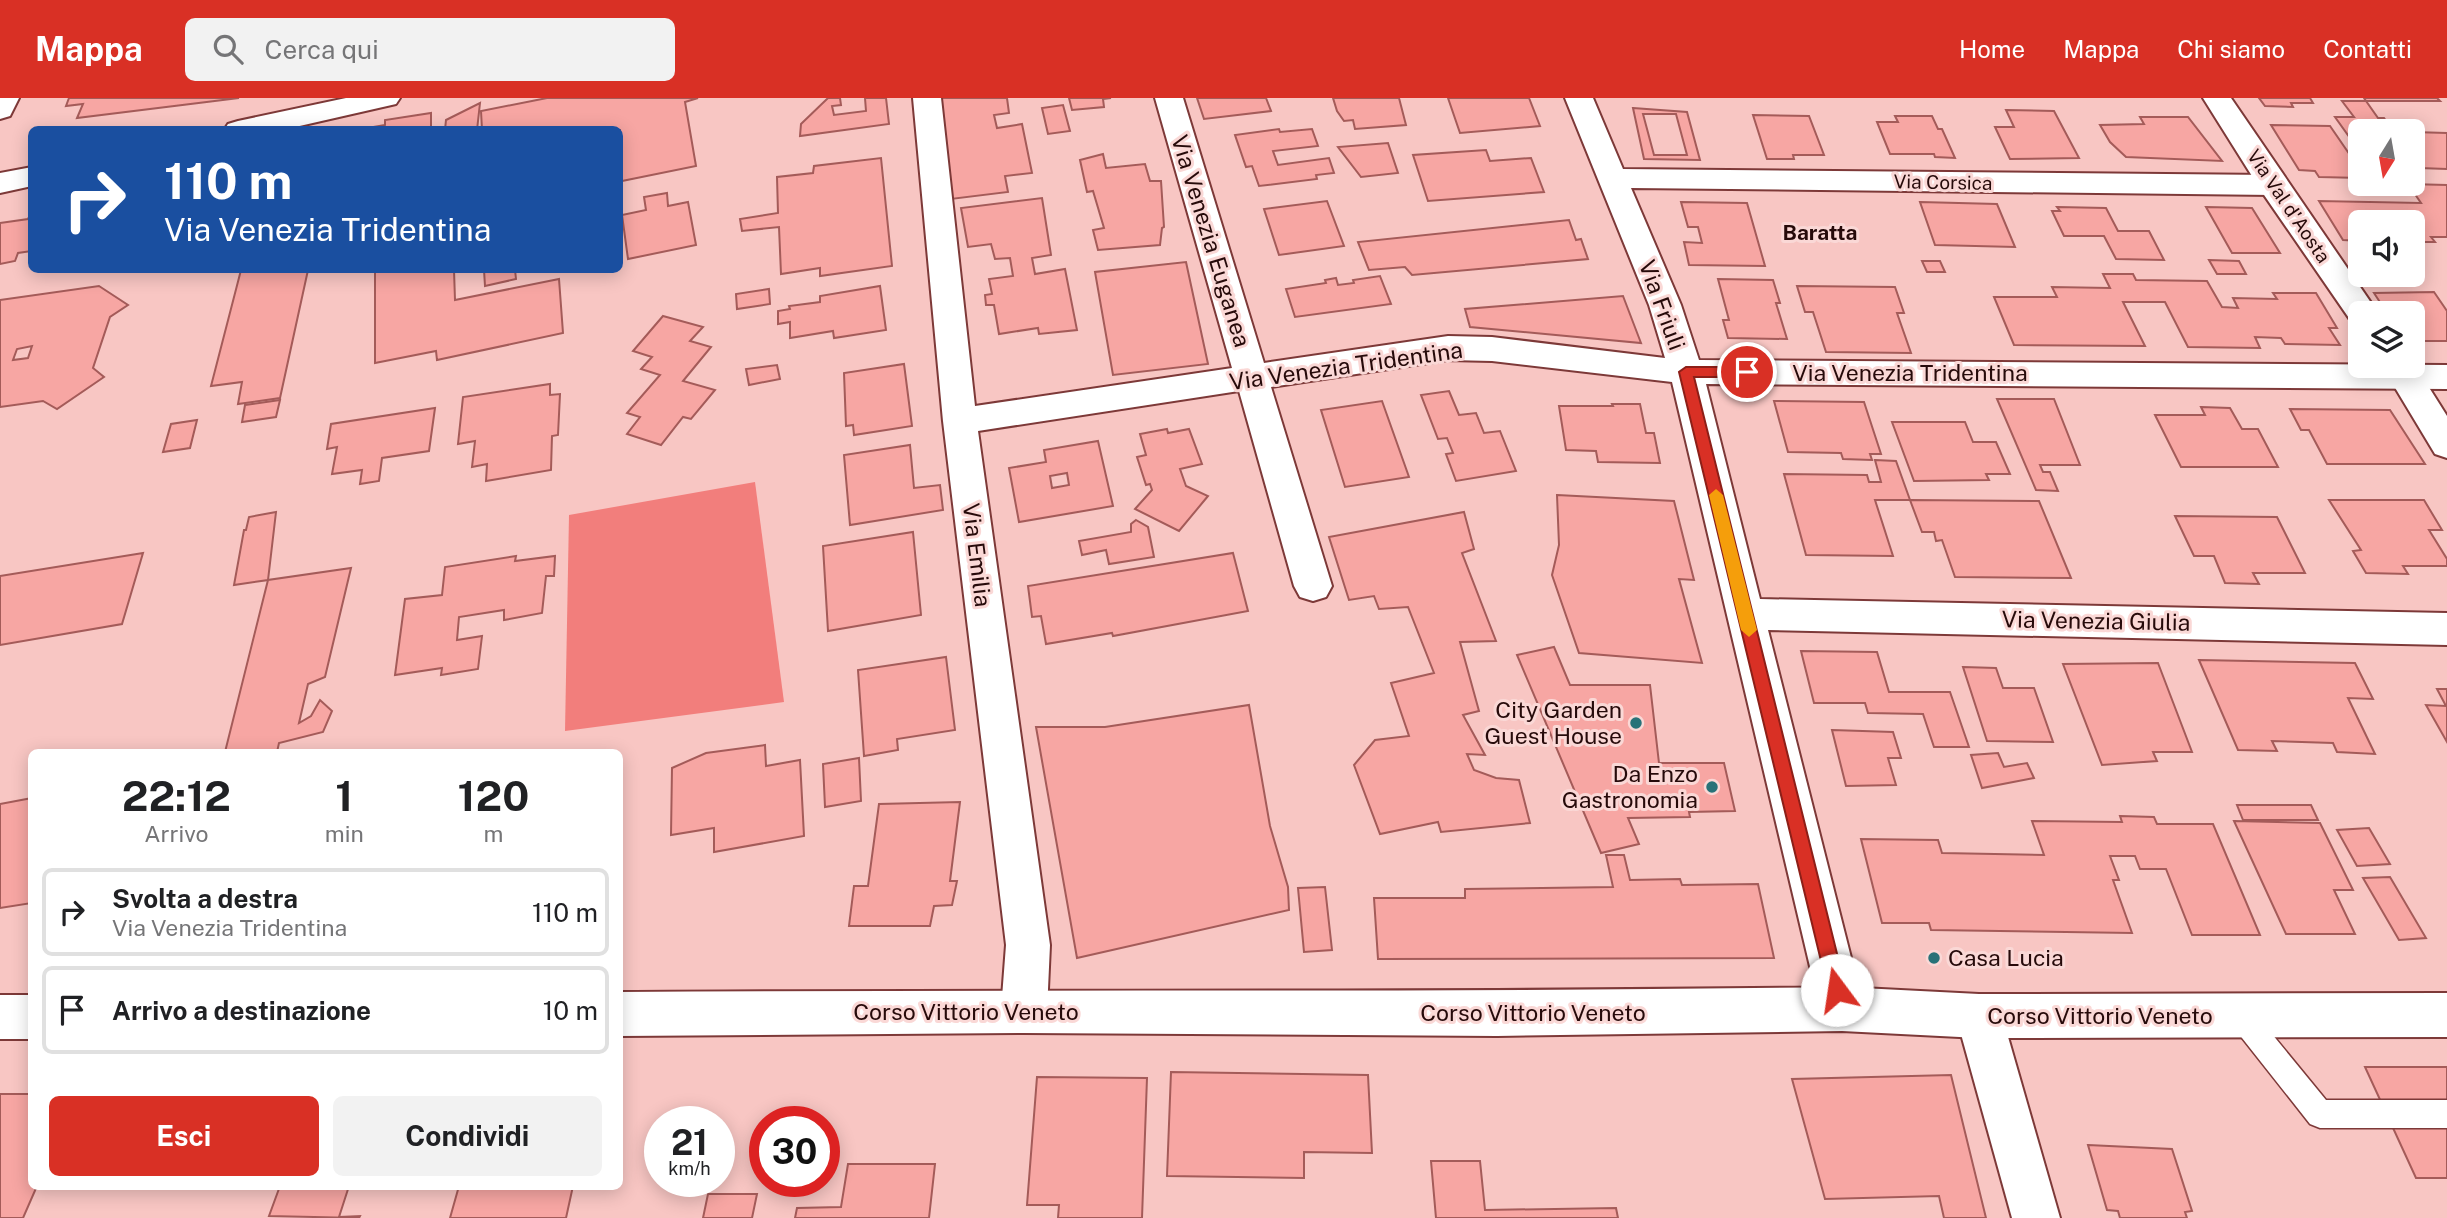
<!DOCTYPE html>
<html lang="it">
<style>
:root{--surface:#fff;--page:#f2f2f2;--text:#202124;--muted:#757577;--line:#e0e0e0;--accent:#d93025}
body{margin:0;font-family:"Public Sans",sans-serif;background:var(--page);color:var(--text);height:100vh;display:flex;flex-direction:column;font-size:26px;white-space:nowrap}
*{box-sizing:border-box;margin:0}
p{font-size:23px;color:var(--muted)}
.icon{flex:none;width:38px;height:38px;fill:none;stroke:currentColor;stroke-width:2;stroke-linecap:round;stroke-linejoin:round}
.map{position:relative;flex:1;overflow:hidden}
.panel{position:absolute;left:28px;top:651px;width:595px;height:441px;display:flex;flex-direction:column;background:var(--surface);border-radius:10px;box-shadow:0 4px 18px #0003}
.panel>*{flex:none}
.top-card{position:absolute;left:28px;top:28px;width:595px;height:147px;border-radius:10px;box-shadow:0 4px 18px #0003;background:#1a4fa0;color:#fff;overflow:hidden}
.needle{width:46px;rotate:191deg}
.tools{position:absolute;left:2348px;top:21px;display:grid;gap:14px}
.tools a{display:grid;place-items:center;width:77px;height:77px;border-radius:10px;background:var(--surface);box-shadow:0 4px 18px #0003;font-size:35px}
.speed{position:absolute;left:644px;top:1008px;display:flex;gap:14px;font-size:35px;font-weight:700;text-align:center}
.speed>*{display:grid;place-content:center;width:91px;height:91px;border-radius:50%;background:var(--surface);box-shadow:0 4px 18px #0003;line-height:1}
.speed small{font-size:18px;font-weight:400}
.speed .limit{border:10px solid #d22;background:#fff;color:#111}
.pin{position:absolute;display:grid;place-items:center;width:60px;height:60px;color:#fff;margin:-30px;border:4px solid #fff;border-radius:50%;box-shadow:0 2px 7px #0007}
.me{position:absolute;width:77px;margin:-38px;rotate:346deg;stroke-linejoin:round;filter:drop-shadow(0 0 5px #0008)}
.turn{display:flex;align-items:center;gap:24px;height:147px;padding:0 21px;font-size:32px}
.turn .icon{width:91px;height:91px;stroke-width:2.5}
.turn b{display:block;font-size:49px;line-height:60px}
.eta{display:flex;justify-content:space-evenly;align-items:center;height:119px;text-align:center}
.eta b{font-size:42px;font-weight:700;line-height:49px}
.primary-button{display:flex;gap:14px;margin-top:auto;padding:14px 21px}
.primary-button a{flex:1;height:80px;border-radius:10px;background:var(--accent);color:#fff;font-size:28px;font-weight:700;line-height:80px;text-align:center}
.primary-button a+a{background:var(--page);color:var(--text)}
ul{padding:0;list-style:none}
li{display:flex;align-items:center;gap:21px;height:88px;margin:0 14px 10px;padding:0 7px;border:4px solid var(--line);border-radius:10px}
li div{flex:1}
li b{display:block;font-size:26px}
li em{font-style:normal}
header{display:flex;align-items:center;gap:42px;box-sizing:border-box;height:98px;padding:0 35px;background:var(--accent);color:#fff}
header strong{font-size:33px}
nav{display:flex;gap:38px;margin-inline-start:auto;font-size:24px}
.search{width:490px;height:63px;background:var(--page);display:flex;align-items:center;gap:18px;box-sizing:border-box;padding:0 24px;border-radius:10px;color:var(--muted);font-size:26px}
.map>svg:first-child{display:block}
</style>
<header>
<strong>Mappa</strong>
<div class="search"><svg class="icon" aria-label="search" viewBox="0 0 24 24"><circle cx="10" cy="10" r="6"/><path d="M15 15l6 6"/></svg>Cerca qui</div>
<nav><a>Home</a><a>Mappa</a><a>Chi siamo</a><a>Contatti</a></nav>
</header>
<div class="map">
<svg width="2447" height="1120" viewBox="0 0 2447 1120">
<rect width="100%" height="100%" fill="#f8c6c3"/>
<path fill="#f27e7c" d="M755,384L784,604L565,633L569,417Z"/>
<g fill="#f7a6a3" stroke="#a45b59" stroke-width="2" fill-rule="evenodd">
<path d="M69,0H239L77,20L83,6L66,8Z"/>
<path d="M547,0H698L685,4L696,68L622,83L620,32H482L481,13Z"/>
<path d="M828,0H840L841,7L832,8L834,17L866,13L865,0H886L889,26L800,38L801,26Z"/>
<path d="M937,0H1007L1009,15L994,17L997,30L1022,26L1032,75L1005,78L1008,94L951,101Z"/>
<path d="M1069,0H1111L1103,1L1104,9L1072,12Z"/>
<path d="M1197,0H1266L1271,13L1204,21Z"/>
<path d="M1333,0H1399L1406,27L1355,31L1353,22L1344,23L1337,13Z"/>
<path d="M1448,0H1529L1540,28L1460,35Z"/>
<path d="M2259,0H2310L2313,5H2291L2293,9L2265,8Z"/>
<path d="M2364,0H2437L2440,3H2366Z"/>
<path d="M2342,3H2366L2378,20H2384L2393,33H2361V40H2350L2335,19H2354Z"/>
<path d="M480,5L477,32H445L446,22Z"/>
<path d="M1063,7L1070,33L1048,36L1042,10Z"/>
<path d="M1633,10L1687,14L1700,62L1644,61ZM1643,16H1676L1687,57H1654Z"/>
<path d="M2006,12L2054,13L2079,60L2010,61L1995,29H2014Z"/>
<path d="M431,15V32H356L385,27V22Z"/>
<path d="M1753,17L1809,18L1824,57H1793L1794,61H1767Z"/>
<path d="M1895,18H1932L1938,31H1942L1955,60L1935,59L1934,56H1890L1877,24H1898Z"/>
<path d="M2140,19H2188L2222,63L2126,59L2110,44L2100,27L2144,26Z"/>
<path d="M2271,27L2330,28L2361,73V80L2319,79L2315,73L2299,72Z"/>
<path d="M1279,31L1280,34L1312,31L1318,48L1273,53L1278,67L1329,60L1334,75L1316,77L1317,81L1259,88L1252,68L1246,69L1235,37Z"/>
<path d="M2413,34L2447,35V71L2419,70L2413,63Z"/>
<path d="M1388,45L1398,75L1361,79L1338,49Z"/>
<path d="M1486,52L1490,63L1531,60L1544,94L1428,103L1413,57Z"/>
<path d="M1103,56L1106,70L1145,66L1150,83H1161L1164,129L1162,130L1160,147L1098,152L1093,132L1104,130L1093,93L1087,94L1080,62Z"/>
<path d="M881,60L892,168L820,178V170L781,176L779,129L742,133L740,121L778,115L777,79L813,75L814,68Z"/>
<path d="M2408,86L2447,87V139H2431L2435,144H2413V124H2361V143L2343,142L2319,103L2421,105Z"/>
<path d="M667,95L668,108L688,104L696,147L628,161L622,117L646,112L644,99Z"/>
<path d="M1042,100L1051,157L1032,160L1035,176L1065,171L1077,232L1039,236L1038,230L999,236L994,207H986L985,197L992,196L989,181L1013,178L1010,160L995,161L991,146L968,149L961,110Z"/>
<path d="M1327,103L1344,148L1279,157L1264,111Z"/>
<path d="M1681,104L1747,105L1765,168L1689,167L1684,144L1702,145L1698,129H1688Z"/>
<path d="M1920,104L1997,106L2015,149L1935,147Z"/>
<path d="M2057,109L2106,110L2118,133H2149L2164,162L2116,161L2104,138H2064L2052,113H2060Z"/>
<path d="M2206,109L2252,110L2280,155H2232Z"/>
<path d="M32,113V153L18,155L15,163L0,166V125L28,121Z"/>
<path d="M1569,122L1576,142L1581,141L1588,161L1412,177L1405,169L1369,172L1358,144Z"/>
<path d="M2209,162L2239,163L2246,176H2217Z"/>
<path d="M1922,163H1940L1945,174H1927Z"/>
<path d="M1186,164L1208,266L1113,277L1095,174Z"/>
<path d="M241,172H308L280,300L238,306L242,284L211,288Z"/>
<path d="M375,172H454L455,202L559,181L563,235L437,262L436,253L375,265Z"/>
<path d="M484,172H515L516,181L485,188Z"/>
<path d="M2103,176H2133L2136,182L2207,183L2222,209L2238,210L2233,200L2277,201L2273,195H2316L2337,230H2329L2340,247L2285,246L2281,240L2255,239L2260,250L2188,249L2165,204H2123L2145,248L2014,247L1994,199H2057L2052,189L2110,190Z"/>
<path d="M1380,178L1391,206L1295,219L1286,191L1326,185L1325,182L1336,180L1338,187L1354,185L1353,182Z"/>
<path d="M1718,181L1773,182L1780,205H1776L1787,241L1728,240L1723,222H1729Z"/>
<path d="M99,188L128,207L110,219L93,270L104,279L57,311L43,303L0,309V202ZM32,248L28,260L13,262L17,251Z"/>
<path d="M880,188L886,232L834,240L833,233L790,240V224L778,226V213L790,211L789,208L820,204V198Z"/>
<path d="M1797,188L1895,189L1904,215H1897L1911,255L1826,254L1813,214H1805Z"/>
<path d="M769,191L770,206L737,211L736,196Z"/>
<path d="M2434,194L2447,213V243H2413V215H2387L2374,195Z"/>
<path d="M1623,198L1641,245L1470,229L1465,211Z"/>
<path d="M663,218L703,229L690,243L711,249L683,283L715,292L691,321L683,319L661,347L627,336L640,319L627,315L660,277L641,271L652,259L633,253Z"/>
<path d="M904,266L912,328L854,337L853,327L846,328L844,275Z"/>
<path d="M777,267L780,281L749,287L746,271Z"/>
<path d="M550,286V297L560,296L558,337L552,338L551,372L486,383L487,366L472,369L475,343L458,346L463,299Z"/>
<path d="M1449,293L1459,317L1476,315L1484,335L1500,333L1516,373L1456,383L1446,356L1453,355L1447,340L1438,341L1421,297Z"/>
<path d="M1997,301H2054L2080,367H2040L2043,374H2050L2058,393L2036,392Z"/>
<path d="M280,302L276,319L242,324L245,307Z"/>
<path d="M1382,303L1409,379L1345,389L1321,312Z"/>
<path d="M1774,303L1864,304L1881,356H1870L1872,362L1843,361L1841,355L1788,354Z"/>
<path d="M1612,306H1640L1646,335H1654L1660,365L1598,364L1596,353L1566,352L1559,308H1613Z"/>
<path d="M2201,309L2230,310L2242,331H2258L2278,369H2181L2155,317H2205Z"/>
<path d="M435,310L429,353L382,360L379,383L360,386L362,372L332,376L337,349L327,351L331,326Z"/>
<path d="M2290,311L2390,312L2425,366H2327L2309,332H2301Z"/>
<path d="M197,322L190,350L163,354L171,326Z"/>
<path d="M1892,324H1965L1973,344H1996L2010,376H1986L1989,382L1914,383Z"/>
<path d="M1167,331L1168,335L1189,331L1202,366L1180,371L1186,388L1208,398L1179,433L1135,411L1152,392L1150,386L1146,387L1137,359L1146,357L1140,336Z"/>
<path d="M1098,343L1113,408L1019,424L1009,370L1046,364L1044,352ZM1067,375L1069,387L1052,390L1050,378Z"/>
<path d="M910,347L914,390L940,387L943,412L850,427L844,357Z"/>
<path d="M1875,362L1896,363L1910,402H1875L1893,458L1806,457L1784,376L1867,377L1869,384H1881Z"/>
<path d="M1557,397L1674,403L1694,482L1679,481L1702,565L1579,555L1552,477L1559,447Z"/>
<path d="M1910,402L2039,403L2071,480L1955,479L1942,442L1936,443L1934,434H1922Z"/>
<path d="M2329,402H2424L2442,432H2429L2447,461V468H2403L2408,476L2366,475L2353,453L2361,452Z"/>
<path d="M276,414L268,482L234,487L244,432H246L249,419Z"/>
<path d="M1464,414L1474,451L1462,455L1496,543L1460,544L1479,613L1463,617L1485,657L1467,656L1474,672L1496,680L1519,682L1530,725L1441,734L1438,724L1380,736L1354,667L1375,642L1409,638L1391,585L1434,575L1408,509L1379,511L1374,498L1349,502L1329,439Z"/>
<path d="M2175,418L2277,419L2305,475H2253L2259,486L2225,485L2214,458H2194Z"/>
<path d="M1136,422L1148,429L1154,459L1109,466L1106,452L1082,457L1079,443L1131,434V426Z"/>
<path d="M913,434L921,517L828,533L823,448Z"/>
<path d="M143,455L122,526L0,547V478Z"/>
<path d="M1233,455L1248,513L1113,538L1112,535L1046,546L1041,518L1032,519L1028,488Z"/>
<path d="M516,458L515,463L555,458L554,478H546L542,515L504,522V512L459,519L457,542L482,538L478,571L441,577L442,570L395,577L405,501L442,497L445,469Z"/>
<path d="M351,470L325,579L308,586L299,625L311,618L320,602L332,613L323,634L279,645L277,654H225L268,482Z"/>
<path d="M1554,549L1570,587H1650L1659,665H1724L1735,713L1689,714L1690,719L1628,720L1639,746L1601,755L1517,557Z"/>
<path d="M1801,553L1877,554L1889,594H1950L1969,649H1934L1923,616L1868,615L1865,605H1814Z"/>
<path d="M946,559L955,632L897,641L898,652L864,658L858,572Z"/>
<path d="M2199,562L2355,565L2373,601L2348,600L2375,656L2337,654L2333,645L2272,643L2277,653L2238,652Z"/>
<path d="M2158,565L2192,654H2153L2157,663L2102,667L2063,566Z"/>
<path d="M1963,569L1996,570L2003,590H2034L2053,644L1987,643Z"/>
<path d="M2437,591H2447V644L2426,607L2446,608Z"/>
<path d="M1249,607L1270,728L1288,789L1289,812L1077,860L1036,629H1105Z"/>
<path d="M1832,632L1893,634L1901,660H1888L1896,687L1846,688Z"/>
<path d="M765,647L766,668L800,662L804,738L714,754V730L671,737L672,670L706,655Z"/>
<path d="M1998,655L2004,669L2027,665L2034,680L1982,690L1971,657Z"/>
<path d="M859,660L861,703L825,709L823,666Z"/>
<path d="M32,700V805L0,810V706Z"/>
<path d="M960,704L950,783H957L952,807L934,808L930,828H849L854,788H868L879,706Z"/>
<path d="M2237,707H2311L2318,722H2243Z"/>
<path d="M2120,718L2154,719L2157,726H2213L2260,837H2192L2166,771H2140L2135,758H2110L2119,782H2113L2132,835L1931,832L1929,825H1882L1861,741L1938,742L1942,755L2044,757L2032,723L2122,724Z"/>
<path d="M2234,723L2320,725L2353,792H2334L2355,836H2286Z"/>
<path d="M2369,730L2390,766L2357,768L2337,732Z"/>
<path d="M1606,757H1624L1630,782L1680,781L1682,787L1758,786L1774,860L1378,861L1374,800H1465V791L1613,789Z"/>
<path d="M2390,779L2426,840L2399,842L2363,780Z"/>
<path d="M1325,789L1332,852L1304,854L1298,790Z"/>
<path d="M2365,969H2447V1080H2416Z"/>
<path d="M1171,974L1368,977L1372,1055L1304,1054V1080L1167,1078Z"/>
<path d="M1951,977L1986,1120H1944L1939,1098L1825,1101L1792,981Z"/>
<path d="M1037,979L1147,980L1142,1120H1058L1059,1107H1027Z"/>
<path d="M0,996H32V1088H37L23,1120H0Z"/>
<path d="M2088,1047L2172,1051L2192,1113L2185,1114L2187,1120H2120L2118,1113L2107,1112Z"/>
<path d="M1431,1063H1480L1485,1112L1616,1110L1618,1120H1436Z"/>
<path d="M848,1066H935L929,1120H795L797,1110L841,1109Z"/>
<path d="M280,1088H349L339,1119L360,1118L359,1120L269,1118Z"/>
<path d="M459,1088H573L566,1120H450Z"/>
<path d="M708,1096H757L752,1120H703Z"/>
</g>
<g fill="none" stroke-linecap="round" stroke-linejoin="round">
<defs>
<path id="lane" d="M2240,904L2249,908L2326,1002H2447V1030H2320L2310,1026L2231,926L2227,917L2231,908Z"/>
<g id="street">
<path d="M0,0H19L10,18L0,21Z"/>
<path d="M346,0H400L396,6L282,32H224L228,26L238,23Z"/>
<path d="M913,0H941L975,308L1232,270L1155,0H1183L1264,265L1448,238L1492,239L1665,260L1649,207L1565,0H1593L1623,71L2273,77L2284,80L2288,87L2284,94L2273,97L1631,90L1681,207L1699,262L2447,267V291L1706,286L1760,501L2447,515V547L1768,532L1864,911L1858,927L1842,933L1826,927L1820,911L1672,284L1492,263L1448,262L1271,289L1332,488L1326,499L1313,503L1300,499L1294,488L1239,293L978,333L1050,847L1047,913L1040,929L1024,935L1008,929L1001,913L1006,847L943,323Z"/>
<path d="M32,69V88L0,95V75Z"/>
<path d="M1979,896L1995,902L2002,918L2060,1120H2012L1956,918L1963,902Z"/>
</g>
<g id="secondary">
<path d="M2203,0H2231L2378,215H2361V226L2351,223L2262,94Z"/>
<path d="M2413,264L2447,318V360L2435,356L2382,268H2413Z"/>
<path d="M1842,889L1979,896L2447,895V939L1979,940L1842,933L1497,938L1024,935L620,938V894C1027,891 1435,895 1842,889Z"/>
<rect x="0" y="897" width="32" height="44"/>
</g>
</defs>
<use href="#lane" stroke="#7d3938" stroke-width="3"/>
<use href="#street" stroke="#7d3938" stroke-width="4"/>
<use href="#secondary" stroke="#7d3938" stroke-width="4"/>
<use href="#lane" fill="#fff" fill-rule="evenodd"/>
<use href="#street" fill="#fff" fill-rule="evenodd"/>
<use href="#secondary" fill="#fff" fill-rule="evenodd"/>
</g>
<path fill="#d93025" stroke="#8d1f18" stroke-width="2" d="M1686,269H1747L1754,274L1747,279H1694L1846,892L1844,898L1837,901L1831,898L1828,892L1679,274Z"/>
<path fill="#f59e0b" d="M1716,391L1723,397L1757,532L1749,539L1741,532L1709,397Z"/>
<g fill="#287278" stroke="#fad8d6" stroke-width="2.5">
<circle cx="1636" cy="625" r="7"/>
<circle cx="1712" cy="689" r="7"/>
<circle cx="1934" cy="860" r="7"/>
</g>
<g text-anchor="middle" stroke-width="6" stroke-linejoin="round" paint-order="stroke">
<g font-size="19" fill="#260a0a" stroke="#fad8d6">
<text transform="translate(1943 84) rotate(1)" y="7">Via Corsica</text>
<text transform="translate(2289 108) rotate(56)" y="7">Via Val d'Aosta</text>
</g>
<g font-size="21" font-weight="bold" fill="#260a0a" stroke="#fad8d6">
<text x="1820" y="142">Baratta</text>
</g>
<g font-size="23" fill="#260a0a" stroke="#fad8d6">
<text transform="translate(1211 143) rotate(73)" y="8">Via Venezia Euganea</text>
<text transform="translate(1662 207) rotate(70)" y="8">Via Friuli</text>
<text transform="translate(1346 268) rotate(-8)" y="8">Via Venezia Tridentina</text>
<text x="1910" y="283">Via Venezia Tridentina</text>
<text transform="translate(977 457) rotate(83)" y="8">Via Emilia</text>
<text transform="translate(2096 523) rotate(1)" y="8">Via Venezia Giulia</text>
<text x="966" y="922">Corso Vittorio Veneto</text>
<text x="1533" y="923">Corso Vittorio Veneto</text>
<text x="2100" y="926">Corso Vittorio Veneto</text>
</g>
<g font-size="23" fill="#260a0a" stroke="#fad8d6" text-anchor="end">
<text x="1622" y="620">City Garden<tspan x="1622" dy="26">Guest House</tspan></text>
<text x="1698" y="684">Da Enzo<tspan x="1698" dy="26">Gastronomia</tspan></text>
<text x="1948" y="868" text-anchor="start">Casa Lucia</text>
</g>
</g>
</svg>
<div class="tools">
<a><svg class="needle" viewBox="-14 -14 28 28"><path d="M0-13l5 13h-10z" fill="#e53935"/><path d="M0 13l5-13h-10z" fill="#757577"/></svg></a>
<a><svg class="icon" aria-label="sound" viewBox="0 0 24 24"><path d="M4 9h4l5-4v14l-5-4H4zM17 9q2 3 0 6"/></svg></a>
<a><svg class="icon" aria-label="layers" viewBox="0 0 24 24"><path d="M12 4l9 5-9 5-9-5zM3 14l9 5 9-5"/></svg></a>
</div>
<div class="speed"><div>21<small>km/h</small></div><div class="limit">30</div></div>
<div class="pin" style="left:1747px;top:274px;background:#d93025"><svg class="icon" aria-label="arrive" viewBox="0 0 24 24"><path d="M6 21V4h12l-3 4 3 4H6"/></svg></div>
<svg class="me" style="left:1837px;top:892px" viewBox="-20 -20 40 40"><circle r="19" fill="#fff"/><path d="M0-13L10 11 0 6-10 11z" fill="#d93025"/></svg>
<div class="top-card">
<div class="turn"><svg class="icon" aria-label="right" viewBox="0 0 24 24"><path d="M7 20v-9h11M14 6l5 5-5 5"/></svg><div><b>110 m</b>Via Venezia Tridentina</div></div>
</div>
<section class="panel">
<div class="eta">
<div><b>22:12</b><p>Arrivo</p></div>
<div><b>1</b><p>min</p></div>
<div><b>120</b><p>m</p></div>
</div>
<ul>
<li><svg class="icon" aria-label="right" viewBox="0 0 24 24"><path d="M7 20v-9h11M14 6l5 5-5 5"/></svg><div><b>Svolta a destra</b><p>Via Venezia Tridentina</p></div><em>110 m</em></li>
<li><svg class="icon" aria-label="arrive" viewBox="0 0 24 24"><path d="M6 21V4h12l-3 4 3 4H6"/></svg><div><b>Arrivo a destinazione</b></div><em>10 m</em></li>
</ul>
<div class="primary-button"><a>Esci</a><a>Condividi</a></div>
</section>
</div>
